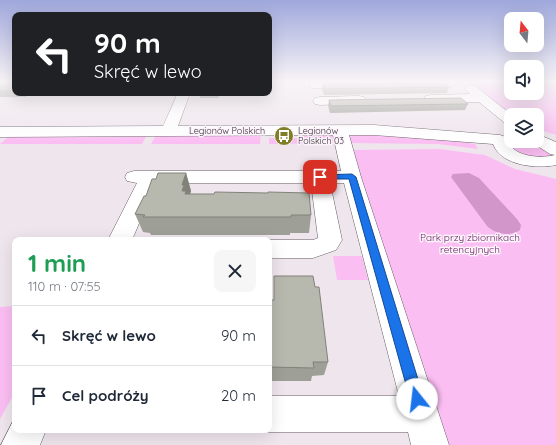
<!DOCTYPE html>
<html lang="pl">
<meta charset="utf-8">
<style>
:root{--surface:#fff;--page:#f6f6f7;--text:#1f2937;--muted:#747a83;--line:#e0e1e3}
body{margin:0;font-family:Quicksand,sans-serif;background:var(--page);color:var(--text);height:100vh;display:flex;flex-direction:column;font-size:15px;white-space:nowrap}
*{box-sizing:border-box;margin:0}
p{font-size:13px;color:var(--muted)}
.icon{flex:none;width:22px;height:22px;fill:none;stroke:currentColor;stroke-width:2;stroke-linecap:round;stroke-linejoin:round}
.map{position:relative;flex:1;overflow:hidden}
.panel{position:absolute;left:12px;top:237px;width:260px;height:196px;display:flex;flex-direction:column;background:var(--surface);border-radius:8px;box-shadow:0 4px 16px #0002}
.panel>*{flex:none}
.hud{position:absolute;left:12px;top:12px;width:260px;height:84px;border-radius:8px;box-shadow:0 4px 16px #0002;background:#202124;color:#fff;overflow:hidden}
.needle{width:26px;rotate:344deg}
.fabs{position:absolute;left:504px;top:12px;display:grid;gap:8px}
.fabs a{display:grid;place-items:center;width:40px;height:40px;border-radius:8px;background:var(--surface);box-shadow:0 4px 16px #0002;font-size:20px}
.pin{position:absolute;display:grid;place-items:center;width:34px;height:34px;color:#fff;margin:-17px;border-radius:8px;box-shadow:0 2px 6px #0006}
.me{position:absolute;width:44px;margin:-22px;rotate:344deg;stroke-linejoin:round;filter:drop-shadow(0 0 3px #0008)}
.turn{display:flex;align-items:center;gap:14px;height:84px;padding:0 16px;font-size:18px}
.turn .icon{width:52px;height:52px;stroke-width:2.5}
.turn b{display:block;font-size:28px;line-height:34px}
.round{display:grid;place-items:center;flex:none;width:42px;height:42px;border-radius:8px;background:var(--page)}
.head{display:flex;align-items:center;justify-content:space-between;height:68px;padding:0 16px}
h1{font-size:24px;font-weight:700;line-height:30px;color:#1e9e55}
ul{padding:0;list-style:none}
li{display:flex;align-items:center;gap:12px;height:60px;padding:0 16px;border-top:1px solid var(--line)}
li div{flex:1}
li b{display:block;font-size:15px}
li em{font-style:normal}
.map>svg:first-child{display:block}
</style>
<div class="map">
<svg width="556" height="445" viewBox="0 0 556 445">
<rect width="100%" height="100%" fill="#efe6ed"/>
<g fill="#fbbef3">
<path d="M469,81H511V93H537V81H556V135L537,129V115H512Z"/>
<path d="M261,134L260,144H151L156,135Z"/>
<path d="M304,134H332L339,143L269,144V138H304Z"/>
<path d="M363,134L435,138L475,144L478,149L438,144L347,143V135Z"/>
<path d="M10,135H147L142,144H0Z"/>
<path d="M511,140L533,141L550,152V154L548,157L538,158L517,153L508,143Z"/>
<path d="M439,149L485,155L515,169L556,179V445H446L350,150Z"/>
<path d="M333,256H362L368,280H337Z"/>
<path d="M15,306V392L0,419V307Z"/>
</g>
<path fill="#d296ca" d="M469,173L479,178L517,219L521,225L520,230C510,237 495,234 487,226L451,177L453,174Z"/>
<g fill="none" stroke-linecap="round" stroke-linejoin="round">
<defs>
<g id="minor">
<path d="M315,81H354L358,84L356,87L352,88H311L309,85L311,82Z"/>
<path d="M409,81H454L455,83L453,86L449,87H414L410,86L408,83Z"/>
<path d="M471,85L475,86L512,115H511V125L506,124L479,102L431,103L426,102L424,99L426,96L431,95L470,94L465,89L467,86Z"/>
<path d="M178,93H190L178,126L374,125L500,135L506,137C508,139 508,142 510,145C519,158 543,158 555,155L550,154L531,142L530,141H537V134L556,142V165C537,169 501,166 493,144L374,135H349L361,177L449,445H411L408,432H269L264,430H269V396H399L344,183H330L342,240L336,250L313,258H269L268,240H313L318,238L311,183H156L132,240H108L137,183L127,181L125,177L127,173L134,171H341L333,135L0,137V127L163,126Z"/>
<path d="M359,96L364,97L366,100L364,103L320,105L315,104L313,101L315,98L320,97Z"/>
<path d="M15,417V430H46L40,445H1Z"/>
</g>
</defs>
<use href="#minor" stroke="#655d63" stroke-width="1"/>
<use href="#minor" fill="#fff" fill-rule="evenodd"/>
</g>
<g fill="#9e9f96">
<path d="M0,81H15V93H30L25,97H0Z"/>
<path d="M323,83L449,87L447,93L324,95L322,89Z"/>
<path d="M199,93H220L218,98H200Z"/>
<path d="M329,100L468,104L465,110L330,113L328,106Z"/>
<path d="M186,173L191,191L190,194L311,215L309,233H290V235H151L150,233L143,232L135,214L156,179Z"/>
<path d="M315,287L328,362L324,375L312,376L311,381H269V311H270L274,300Z"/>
</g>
<g fill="#81827a">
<path d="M23,93H30L25,97Z"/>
<path d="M218,93H220L218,98Z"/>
<path d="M186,173L191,191L188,200L182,191V185Z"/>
</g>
<g fill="#b8b9ae" stroke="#81827a">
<rect x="0" y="81" width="15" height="10"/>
<path d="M323,83H445L449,87L325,89Z"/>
<path d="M461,98L468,104L331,106L329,100Z"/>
<path d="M158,173H186L182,185H184L182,191H186L185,194H214L215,192L268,193V192L309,193L311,215H291V217H143L145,215L135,214L144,196H146L152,179H156Z"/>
<path d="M274,276H313L315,287H319L328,362H313L314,368L269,367V311H270L271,300H274Z"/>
</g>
<linearGradient id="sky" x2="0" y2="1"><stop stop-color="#9fa8dc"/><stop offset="0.57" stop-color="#f8f4f7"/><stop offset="1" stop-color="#f8f4f7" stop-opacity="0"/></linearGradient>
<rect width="556" height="143" fill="url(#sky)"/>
<path fill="#1a73e8" stroke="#114b97" d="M352,174L356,177L424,399L422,404L417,406L412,404L410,399L349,179H320L316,177L320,175Z"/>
<defs>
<symbol id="bus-disc" viewBox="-11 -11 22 22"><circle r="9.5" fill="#807f28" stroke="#fcf3fb"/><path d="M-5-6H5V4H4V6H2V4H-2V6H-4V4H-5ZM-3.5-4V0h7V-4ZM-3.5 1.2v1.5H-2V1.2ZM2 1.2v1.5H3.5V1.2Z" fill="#fff"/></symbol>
</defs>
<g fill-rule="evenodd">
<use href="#bus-disc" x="273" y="125" width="22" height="22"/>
</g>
<g text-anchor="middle" stroke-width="3" stroke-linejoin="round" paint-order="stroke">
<g font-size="9" fill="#343033" stroke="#fcf3fb">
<text x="227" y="134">Legionów Polskich</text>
</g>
<g font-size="9" fill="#343033" stroke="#fcf3fb" text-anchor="start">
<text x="298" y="134">Legionów<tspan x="298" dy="10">Polskich 03</tspan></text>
</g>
<g font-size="10" fill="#621c5c" stroke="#fcf3fb">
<text x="470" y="241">Park przy zbiornikach<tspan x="470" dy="12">retencyjnych</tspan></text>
</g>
</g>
</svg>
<div class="fabs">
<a><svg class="needle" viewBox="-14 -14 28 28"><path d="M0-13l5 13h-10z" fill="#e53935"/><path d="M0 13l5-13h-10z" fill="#747a83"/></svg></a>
<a><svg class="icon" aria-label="sound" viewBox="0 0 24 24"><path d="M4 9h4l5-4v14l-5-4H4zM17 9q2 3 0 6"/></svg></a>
<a><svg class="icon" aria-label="layers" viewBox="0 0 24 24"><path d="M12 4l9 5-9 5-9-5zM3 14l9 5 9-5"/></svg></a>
</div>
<div class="pin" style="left:320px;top:177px;background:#d93025"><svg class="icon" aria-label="arrive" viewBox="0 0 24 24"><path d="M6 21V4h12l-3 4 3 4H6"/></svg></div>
<svg class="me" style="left:417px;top:399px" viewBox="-20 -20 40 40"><circle r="19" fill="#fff"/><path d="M0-13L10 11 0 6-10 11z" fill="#1a73e8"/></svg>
<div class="hud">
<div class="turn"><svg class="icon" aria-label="left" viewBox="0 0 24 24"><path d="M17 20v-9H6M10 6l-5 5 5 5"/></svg><div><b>90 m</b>Skręć w lewo</div></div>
</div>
<section class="panel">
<div class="head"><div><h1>1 min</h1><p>110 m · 07:55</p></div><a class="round"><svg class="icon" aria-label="close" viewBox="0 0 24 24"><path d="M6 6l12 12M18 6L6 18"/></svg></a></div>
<ul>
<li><svg class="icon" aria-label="left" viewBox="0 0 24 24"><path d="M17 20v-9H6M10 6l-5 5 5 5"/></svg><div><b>Skręć w lewo</b></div><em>90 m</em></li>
<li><svg class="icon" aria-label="arrive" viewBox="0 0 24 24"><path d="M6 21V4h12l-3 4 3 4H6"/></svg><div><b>Cel podróży</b></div><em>20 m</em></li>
</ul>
</section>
</div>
